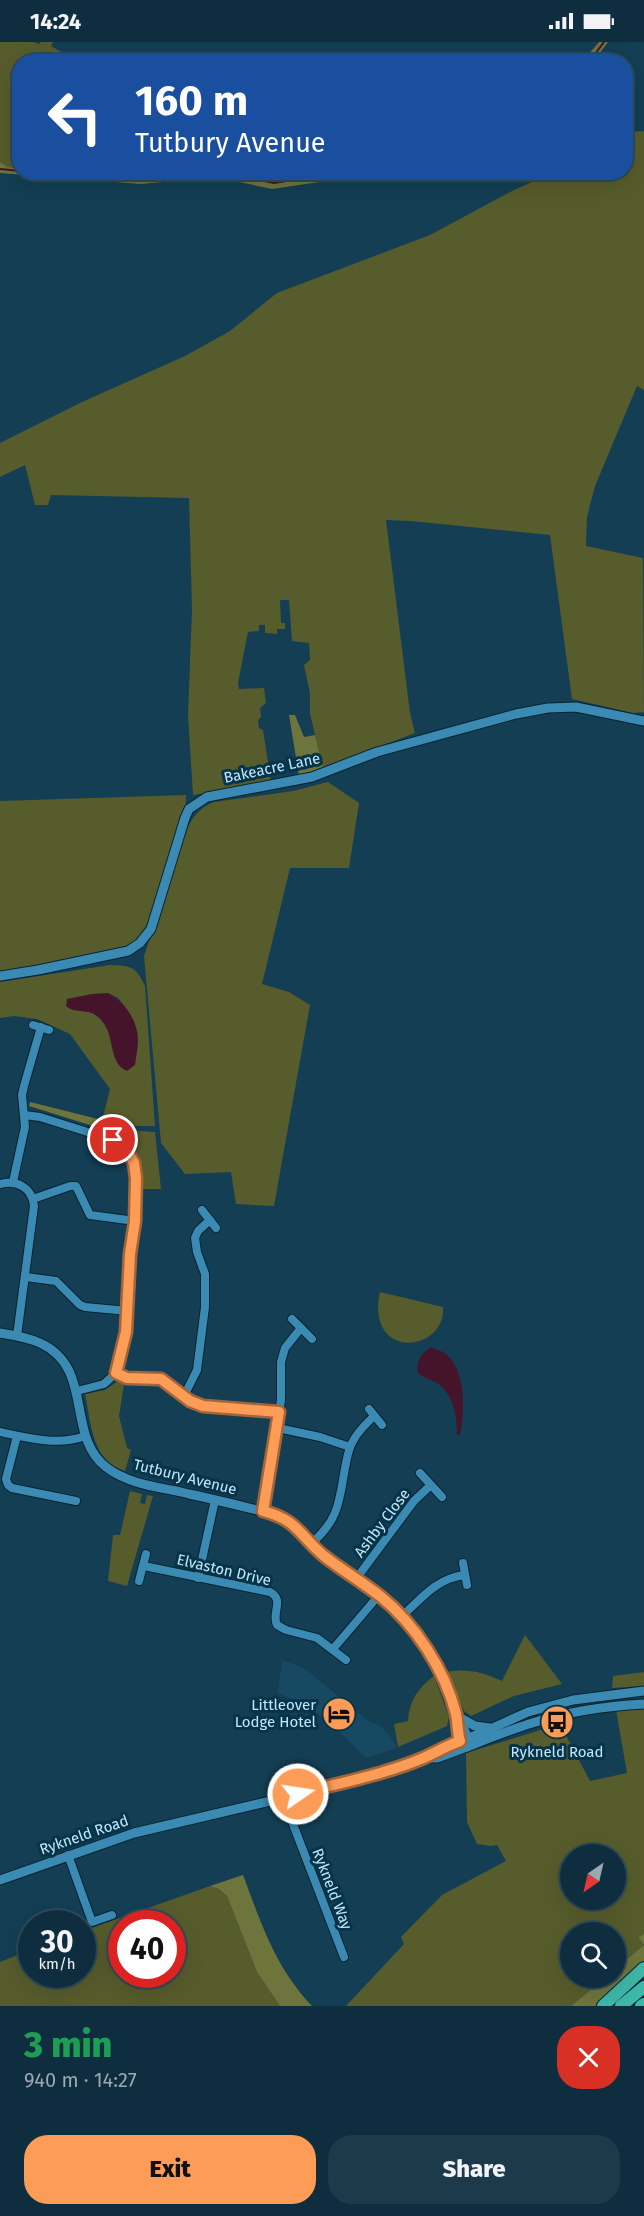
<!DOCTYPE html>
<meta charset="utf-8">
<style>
:root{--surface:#0e2e3f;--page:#1c3a4a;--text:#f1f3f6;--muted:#9ba8b0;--line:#2e4a59;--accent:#fd9c56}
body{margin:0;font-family:"Fira Sans",sans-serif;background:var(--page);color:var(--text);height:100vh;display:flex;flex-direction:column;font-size:22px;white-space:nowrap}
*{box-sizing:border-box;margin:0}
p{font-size:20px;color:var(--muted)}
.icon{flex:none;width:33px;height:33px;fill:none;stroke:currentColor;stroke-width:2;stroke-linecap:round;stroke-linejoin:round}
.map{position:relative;height:1964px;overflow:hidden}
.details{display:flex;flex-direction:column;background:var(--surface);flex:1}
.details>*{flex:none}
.top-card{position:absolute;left:12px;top:12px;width:621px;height:126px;border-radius:24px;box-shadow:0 6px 24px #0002,0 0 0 2px var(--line);background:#1a4fa0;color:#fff;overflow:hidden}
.needle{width:39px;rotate:214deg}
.tools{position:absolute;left:560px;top:1802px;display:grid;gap:12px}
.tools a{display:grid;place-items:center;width:66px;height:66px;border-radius:50%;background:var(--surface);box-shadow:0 6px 24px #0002,0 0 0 2px var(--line);font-size:30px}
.speed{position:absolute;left:18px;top:1868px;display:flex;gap:12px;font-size:30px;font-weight:700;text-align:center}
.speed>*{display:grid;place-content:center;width:78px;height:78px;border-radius:50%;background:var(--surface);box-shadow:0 6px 24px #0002,0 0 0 2px var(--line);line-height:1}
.speed small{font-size:15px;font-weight:400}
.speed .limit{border:9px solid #d22;background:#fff;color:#111}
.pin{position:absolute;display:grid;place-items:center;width:51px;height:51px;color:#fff;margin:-26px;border:3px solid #fff;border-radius:50%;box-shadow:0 2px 6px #0007}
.me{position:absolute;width:66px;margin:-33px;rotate:77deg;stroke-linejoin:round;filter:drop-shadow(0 0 4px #0008)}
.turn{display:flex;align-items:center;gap:21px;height:126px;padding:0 24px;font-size:27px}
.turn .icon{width:78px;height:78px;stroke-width:2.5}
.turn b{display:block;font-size:42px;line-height:51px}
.round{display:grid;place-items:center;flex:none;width:63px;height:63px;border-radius:24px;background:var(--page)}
.head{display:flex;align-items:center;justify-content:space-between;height:102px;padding:0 24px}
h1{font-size:36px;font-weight:800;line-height:45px;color:#1e9e55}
.action{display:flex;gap:12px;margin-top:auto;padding:12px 24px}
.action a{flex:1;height:69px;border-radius:24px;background:var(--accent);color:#111;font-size:24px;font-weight:800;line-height:69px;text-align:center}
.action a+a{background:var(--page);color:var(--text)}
.status{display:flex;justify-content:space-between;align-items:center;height:42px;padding:0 30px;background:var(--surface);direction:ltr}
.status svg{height:16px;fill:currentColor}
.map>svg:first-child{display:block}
</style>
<div class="status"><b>14:24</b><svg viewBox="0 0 49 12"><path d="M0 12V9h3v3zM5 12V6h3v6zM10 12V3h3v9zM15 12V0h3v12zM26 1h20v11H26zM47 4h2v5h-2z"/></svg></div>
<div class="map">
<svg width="644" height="1964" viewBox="0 0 644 1964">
<rect width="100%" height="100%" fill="#133e54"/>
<path fill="#184962" d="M282,1619L295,1622L305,1627L370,1680L380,1683L390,1694L397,1706L366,1716L340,1690L308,1664L278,1651Z"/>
<g fill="#575c2c" fill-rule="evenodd">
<path d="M0,0H34L39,2L41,0H53L51,4L77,19L20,20L19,126L8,125L0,120Z"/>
<path d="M644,89V348L637,344L595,444L587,475L586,504L643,516L644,670L633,671L572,657L550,493L411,479L386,478L410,671L415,691L323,726L310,672V651L304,623L310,618L309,601L292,599L289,558H280L281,581H285V587H277V592L265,591V583H259V589L248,590L238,641L239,647L264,646L266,661L260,666L261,675L258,678L259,686L263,688L271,739L193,753L188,673L192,567L189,456L51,453L48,463H35L25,423L0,435V401L82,360L185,314L230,289L277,251L430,193L510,150L534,139L558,131L626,130V90Z"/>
<path d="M219,131H343L274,141Z"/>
<path d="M328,740L359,761L349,826H290L262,942L289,950L310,963L274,1164L236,1162L231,1130L185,1132L161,1101L144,914L185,792C191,777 198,766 214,760L293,749Z"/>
<path d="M186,753L185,776L155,874L134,906L0,934V759Z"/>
<path d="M110,923C131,924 136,924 145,944L155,1084H128L127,1088L155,1090L161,1147H140C136,1109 136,1104 99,1091L110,1047L70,992L37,977L14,974L0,976V940ZM108,951L118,956L125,965L111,993C100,974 94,967 72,968Z"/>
<path d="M380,1250L443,1265C446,1311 365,1319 380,1250Z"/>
<path d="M118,1339L124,1342L119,1374L127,1406L131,1408L125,1429C92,1420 91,1381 85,1352L105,1348Z"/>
<path d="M130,1449L142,1452L140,1461L145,1462L147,1453L153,1454L127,1544L108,1539L113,1493H120Z"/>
<path d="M525,1593L562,1642L514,1654L471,1674L464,1669L446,1630C467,1626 482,1630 502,1639Z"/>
<path d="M644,1630V1644L612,1646L613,1634Z"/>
<path d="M434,1634L449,1675L447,1684L398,1705L394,1682L408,1679C409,1659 418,1646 434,1634Z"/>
<path d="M644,1667V1892L638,1895L644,1903L615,1927V1890H570V1935H606L571,1964H346L404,1902L401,1895L442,1853L506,1819L497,1803L491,1804L477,1802L467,1780L466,1711L560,1682L590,1739L627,1731L616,1668ZM570,1812H615V1857H570Z"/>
<path d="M210,1844L219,1847L227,1854L257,1930L280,1964H0V1920L25,1910L31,1921L32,1932H82L83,1889ZM122,1881H172V1932H122Z"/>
</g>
<g fill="#6e753c">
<path d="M599,0H608L594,19H571L587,14Z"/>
<path d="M0,120L8,125L19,126L20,130L146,132L260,130L270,139L301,136L303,131H380L272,147L216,135L141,142L0,131Z"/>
<path d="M289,673H295L304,695L315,693L323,726L299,734Z"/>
<path d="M30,1060L98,1077L100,1082L93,1084L29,1064Z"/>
<path d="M243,1833C261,1881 275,1925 312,1964H280L257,1930L227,1854L219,1847L210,1844Z"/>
<path d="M644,1892V1919L597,1964H571L606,1935H615V1927L644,1903L638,1895Z"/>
</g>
<g fill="#45142b">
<path d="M107,951C124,958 138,979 138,998C138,1006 136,1015 135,1023L127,1029C108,1021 115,995 103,980C90,963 78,974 66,964L67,957L92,952Z"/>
<path d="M430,1306C467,1310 466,1365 460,1393H457C457,1373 454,1353 437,1341C430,1337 422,1336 417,1329C418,1318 420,1312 430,1306Z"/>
</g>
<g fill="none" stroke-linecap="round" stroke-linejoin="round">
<g stroke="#45142b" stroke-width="2">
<path d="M589,20L604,0"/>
<path d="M0,127L20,129"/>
<path d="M35,130L126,139L192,130"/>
<path d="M219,130L274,141L343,130"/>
</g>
<defs>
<g id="minor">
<path d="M33,983L49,988"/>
<path d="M24,1073L40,1075L113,1098L128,1111L134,1121L135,1191L130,1212L126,1290L118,1325L116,1331L104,1342L77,1349"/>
<path d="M13,1140L25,1085L22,1053L24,1044L41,985"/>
<path d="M0,1142C17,1138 32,1145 34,1164L17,1294"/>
<path d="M33,1157L70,1144H76L90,1173L135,1179"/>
<path d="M202,1168L216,1186"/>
<path d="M26,1235L56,1239L80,1263L85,1265L128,1269"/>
<path d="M292,1277L312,1297"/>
<path d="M116,1331L127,1336L161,1337L195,1362L279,1370"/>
<path d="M184,1354L197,1328L205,1265V1232L197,1210L195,1196L198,1189L210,1178"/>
<path d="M369,1367L382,1383"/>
<path d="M278,1386L320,1395L350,1405"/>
<path d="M0,1390C27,1396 59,1404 85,1394"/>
<path d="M17,1394L6,1437L8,1443L12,1446L76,1459"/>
<path d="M420,1431L442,1455"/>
<path d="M263,1469L281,1358V1320L285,1306L301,1286"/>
<path d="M312,1501C339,1477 339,1460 345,1426C347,1417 348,1407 353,1399C358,1389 367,1381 374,1374"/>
<path d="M463,1521L467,1543"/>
<path d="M144,1524L270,1550C285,1558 271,1571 277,1583L286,1588L317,1596L346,1618"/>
<path d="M198,1536L215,1458"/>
<path d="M356,1537L414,1459L431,1443"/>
<path d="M139,1539L146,1512"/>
<path d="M402,1574C422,1556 436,1537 464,1533"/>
<path d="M333,1607L379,1553"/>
<path d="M283,1756L344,1915"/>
<path d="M68,1813L92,1880L112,1873"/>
</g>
<g id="tertiary">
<path d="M0,934L38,928L128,909L140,901L151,887L185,776L189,767L207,755L312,735L377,710L516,672L548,666L576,665L644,679"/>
<path d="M0,1291C13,1293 27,1295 40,1301C95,1326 65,1393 106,1425C129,1443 161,1445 189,1452C218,1458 248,1466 278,1473L298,1485L329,1517L389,1562L414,1588L432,1615L468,1696L467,1705"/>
<path d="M457,1674L475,1684L490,1686"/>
<path d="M424,1716H437C468,1705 498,1692 529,1682C566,1670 605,1664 644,1662"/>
<path d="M0,1838L134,1791L347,1741L423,1716L441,1706L479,1692L528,1670L573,1658L644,1649"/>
</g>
<g id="trunk">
<path d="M603,1964L644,1926"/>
<path d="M621,1964L644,1945"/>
<path d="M641,1964L644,1962"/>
</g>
</defs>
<use href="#minor" stroke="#0a2431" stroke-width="10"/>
<use href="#tertiary" stroke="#0a2431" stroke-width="11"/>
<use href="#trunk" stroke="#0a2431" stroke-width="14"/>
<use href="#minor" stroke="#3a8ab4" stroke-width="8"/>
<use href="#tertiary" stroke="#3a8ab4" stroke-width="9"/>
<use href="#trunk" stroke="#3db7a8" stroke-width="12"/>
</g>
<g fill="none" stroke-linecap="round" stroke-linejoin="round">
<defs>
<path id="route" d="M113,1098L128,1110L134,1121L136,1136L135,1179L130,1212L126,1290L116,1331L127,1336L161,1337L190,1359L203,1364L279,1370L263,1469C298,1478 299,1493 324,1514C342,1528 362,1540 380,1554C415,1582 445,1628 456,1672C458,1681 457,1689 460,1699C446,1704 435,1711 421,1717C382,1733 339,1741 298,1752"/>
</defs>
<use href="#route" stroke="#a46538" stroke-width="15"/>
<use href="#route" stroke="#fd9c56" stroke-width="10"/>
</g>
<defs>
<symbol id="hotel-disc" viewBox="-11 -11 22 22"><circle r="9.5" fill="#fd9c56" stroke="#063449"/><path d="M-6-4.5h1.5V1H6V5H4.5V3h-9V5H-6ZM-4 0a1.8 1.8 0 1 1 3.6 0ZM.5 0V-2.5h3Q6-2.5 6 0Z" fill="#111"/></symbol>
<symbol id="bus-disc" viewBox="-11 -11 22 22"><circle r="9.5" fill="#fd9c56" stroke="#063449"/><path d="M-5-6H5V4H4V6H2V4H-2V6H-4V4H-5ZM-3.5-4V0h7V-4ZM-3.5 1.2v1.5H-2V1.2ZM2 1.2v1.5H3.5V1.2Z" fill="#111"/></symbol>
</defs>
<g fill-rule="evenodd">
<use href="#hotel-disc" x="320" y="1653" width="38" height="38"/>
<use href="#bus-disc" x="538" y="1661" width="38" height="38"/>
</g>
<g text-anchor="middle" stroke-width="6" stroke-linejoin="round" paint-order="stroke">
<g font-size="15" fill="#c2e7fe" stroke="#063449">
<text transform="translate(272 726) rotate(-12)" y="5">Bakeacre Lane</text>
<text transform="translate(185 1435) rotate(14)" y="5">Tutbury Avenue</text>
<text transform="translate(382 1481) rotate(-53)" y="5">Ashby Close</text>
<text transform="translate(224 1528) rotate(13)" y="5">Elvaston Drive</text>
<text transform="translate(84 1793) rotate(-19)" y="5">Rykneld Road</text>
<text transform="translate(332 1847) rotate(69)" y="5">Rykneld Way</text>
</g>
<g font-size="15" fill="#c2e7fe" stroke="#063449" text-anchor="end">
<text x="316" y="1668">Littleover<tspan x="316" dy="17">Lodge Hotel</tspan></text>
<text x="557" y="1715" text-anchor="middle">Rykneld Road</text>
</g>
</g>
</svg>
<div class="tools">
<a><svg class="needle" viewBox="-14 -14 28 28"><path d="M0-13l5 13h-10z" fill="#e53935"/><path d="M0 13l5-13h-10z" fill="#9ba8b0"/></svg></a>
<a><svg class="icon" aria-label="search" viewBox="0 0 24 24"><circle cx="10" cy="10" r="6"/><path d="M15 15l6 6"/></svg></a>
</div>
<div class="speed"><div>30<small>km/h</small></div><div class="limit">40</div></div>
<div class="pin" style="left:113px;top:1098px;background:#d93025"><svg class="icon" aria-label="arrive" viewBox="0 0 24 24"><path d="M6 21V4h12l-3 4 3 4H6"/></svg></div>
<svg class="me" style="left:298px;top:1752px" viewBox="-20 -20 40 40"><circle r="17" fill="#fd9c56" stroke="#fff" stroke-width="3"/><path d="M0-11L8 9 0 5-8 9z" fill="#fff"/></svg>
<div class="top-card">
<div class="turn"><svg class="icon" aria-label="left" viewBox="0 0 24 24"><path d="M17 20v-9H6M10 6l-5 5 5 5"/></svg><div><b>160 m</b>Tutbury Avenue</div></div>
</div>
</div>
<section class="details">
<div class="head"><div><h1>3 min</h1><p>940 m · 14:27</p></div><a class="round" style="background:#d93025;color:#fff"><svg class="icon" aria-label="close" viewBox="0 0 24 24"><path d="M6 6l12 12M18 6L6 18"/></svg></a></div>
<div class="action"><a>Exit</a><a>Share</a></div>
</section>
